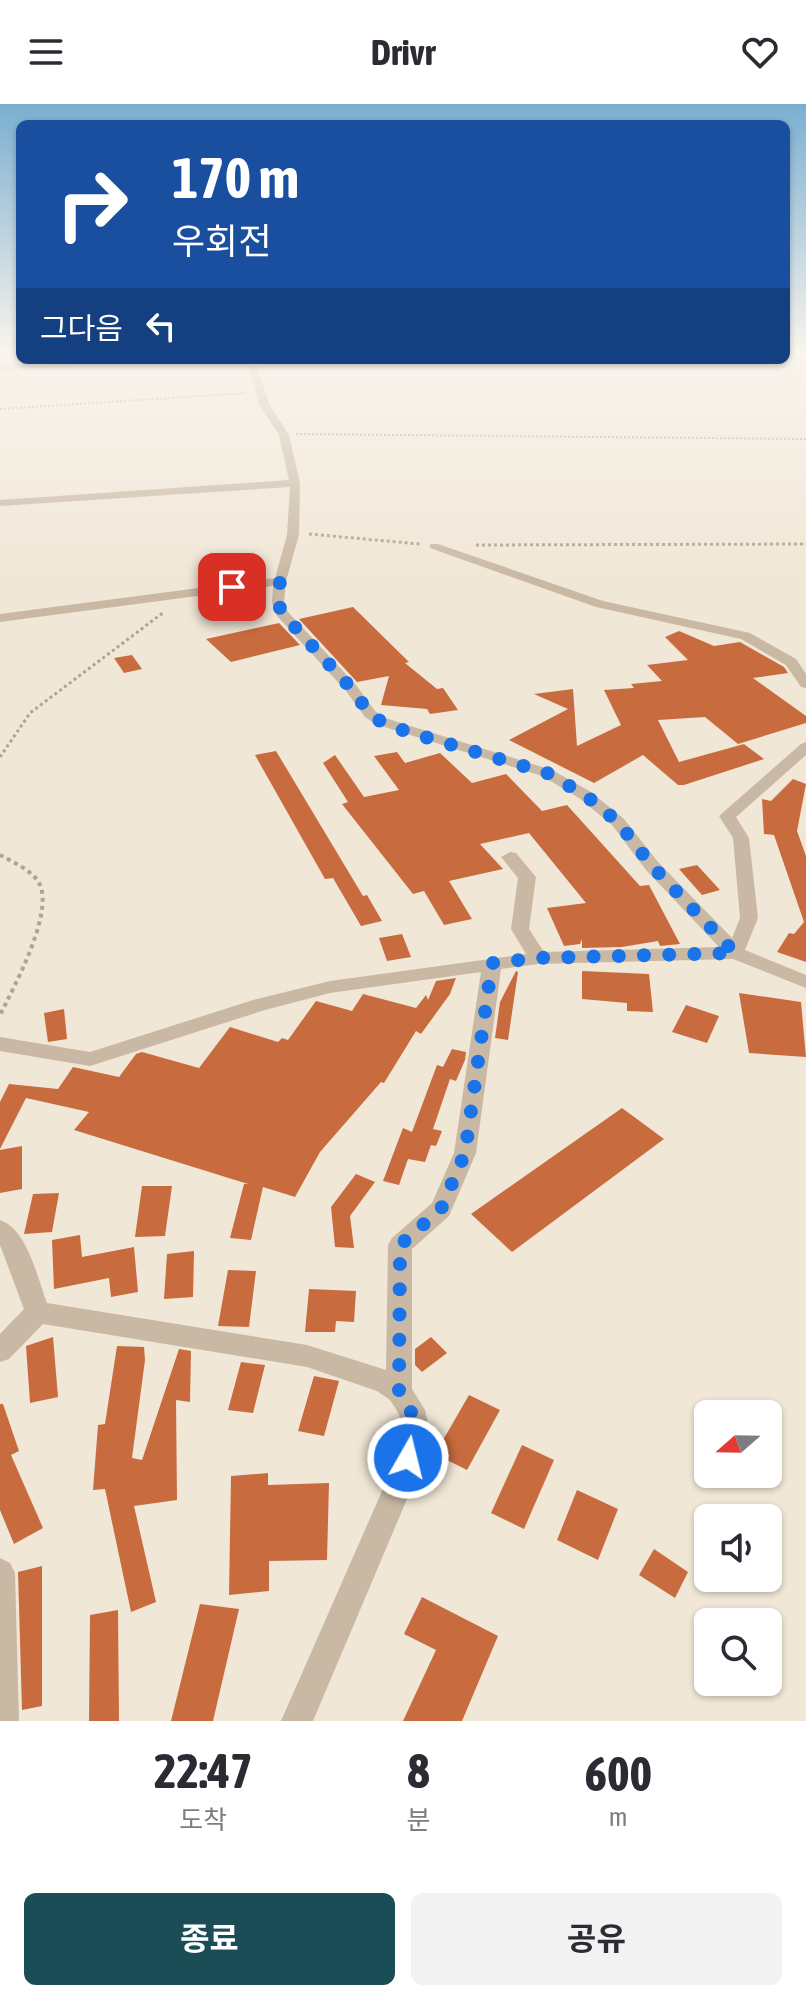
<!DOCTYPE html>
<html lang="ko">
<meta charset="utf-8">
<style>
:root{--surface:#fff;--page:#f2f2f3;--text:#2b2b33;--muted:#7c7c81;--accent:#1b4d56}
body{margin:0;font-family:"Asap Condensed","Noto Sans KR",sans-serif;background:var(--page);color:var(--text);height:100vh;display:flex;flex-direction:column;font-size:30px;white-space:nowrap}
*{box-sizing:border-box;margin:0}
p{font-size:26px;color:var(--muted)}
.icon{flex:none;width:44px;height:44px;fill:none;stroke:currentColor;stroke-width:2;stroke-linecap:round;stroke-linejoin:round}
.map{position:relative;height:1617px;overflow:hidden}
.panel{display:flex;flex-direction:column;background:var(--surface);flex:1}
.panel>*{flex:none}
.guide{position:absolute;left:16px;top:16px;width:774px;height:244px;border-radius:12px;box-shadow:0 2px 6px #0004;background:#1a4fa0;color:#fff;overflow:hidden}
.needle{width:52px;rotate:250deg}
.tools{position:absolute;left:694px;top:1296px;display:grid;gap:16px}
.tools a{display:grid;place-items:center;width:88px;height:88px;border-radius:12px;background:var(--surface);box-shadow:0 2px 6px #0004;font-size:40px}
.pin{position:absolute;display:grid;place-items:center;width:68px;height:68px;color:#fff;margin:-34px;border-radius:16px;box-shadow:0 4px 12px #0006}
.me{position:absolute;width:88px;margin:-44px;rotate:8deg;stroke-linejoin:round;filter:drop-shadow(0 0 6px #0008)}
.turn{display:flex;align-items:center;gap:28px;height:168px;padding:0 24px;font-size:36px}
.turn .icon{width:104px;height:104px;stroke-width:2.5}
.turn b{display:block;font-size:56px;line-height:68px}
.then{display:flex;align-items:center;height:76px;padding:0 24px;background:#0003;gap:16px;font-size:30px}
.eta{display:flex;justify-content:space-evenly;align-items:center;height:136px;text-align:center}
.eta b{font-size:48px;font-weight:700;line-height:56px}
.cta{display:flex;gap:16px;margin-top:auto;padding:16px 24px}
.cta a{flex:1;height:92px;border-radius:12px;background:var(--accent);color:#fff;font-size:32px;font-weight:700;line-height:92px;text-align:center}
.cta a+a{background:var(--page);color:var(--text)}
header{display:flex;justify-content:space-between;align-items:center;height:104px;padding:0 24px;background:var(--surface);font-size:36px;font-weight:700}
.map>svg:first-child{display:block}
</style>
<header><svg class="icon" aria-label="menu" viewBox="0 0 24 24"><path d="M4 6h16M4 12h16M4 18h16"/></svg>Drivr<svg class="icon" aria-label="heart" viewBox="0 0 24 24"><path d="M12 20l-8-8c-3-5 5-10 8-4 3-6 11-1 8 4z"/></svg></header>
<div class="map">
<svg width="806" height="1617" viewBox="0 0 806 1617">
<rect width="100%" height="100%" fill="#f1e7d7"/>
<g fill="#c86c3f">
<path d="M353,503L409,558L405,559L437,585L443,584L458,606L430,610L427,605L381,601L389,572L357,578L299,515Z"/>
<path d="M279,519L300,541L231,558L206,535Z"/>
<path d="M679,527L714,542L740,538L784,563L788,569L753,574L806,612V619L738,640L705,613L658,616L679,658L744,640L764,655L684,681H678L643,651L594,679L509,636L568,605L534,590L573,585L577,642L621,621L604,586L634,584L631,580L662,577L647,561L688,556L665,533Z"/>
<path d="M132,551L142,565L124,569L114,554Z"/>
<path d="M276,647L363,792L367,791L382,817L361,822L333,774L325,775L255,651Z"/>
<path d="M397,648L405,659L440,649L472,679L506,670L542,707L567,701L640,782L649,781L680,840L660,842L658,837L622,843L582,844V835L580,840L564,842L547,804L586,799L529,729L480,740L503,765L449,777L472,815L444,821L424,787L413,790L342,700L348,698L323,659L335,651L364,693L399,686L374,652Z"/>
<path d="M793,675L806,680L797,727L806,752V858L777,848L789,829L794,830L804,818L774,731L764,730L762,695L771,697Z"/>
<path d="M697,761L720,786L702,791L679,765Z"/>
<path d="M402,830L411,853L387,857L379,834Z"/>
<path d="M516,867L518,868L508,936L495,934L500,898Z"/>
<path d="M582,867L649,870L653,908L627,907V899L582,895Z"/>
<path d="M456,874L450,890L421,930L416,927L384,979L381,978L320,1048L295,1093L263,1083L251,1136L230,1134L244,1080H248L74,1026L89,1008L26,994L0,1045V998L9,980L58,985L73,963L119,973L136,950L142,948L199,964L230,923L278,938L282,934L288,936L316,897L352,907L363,890L416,904L426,891L428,896L436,877Z"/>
<path d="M739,889L801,898L806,953L749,949Z"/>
<path d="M686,901L719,912L707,939L672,928Z"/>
<path d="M64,905L67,935L48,938L44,909Z"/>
<path d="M452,945L466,948L465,956L456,977L450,975L433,1025L442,1027L436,1042L431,1041L425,1058L408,1055L399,1081L383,1077L403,1024L412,1028L437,961L443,963Z"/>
<path d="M622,1004L664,1035L512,1148L471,1110Z"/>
<path d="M22,1042V1085L0,1089V1046Z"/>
<path d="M356,1070L375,1078L350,1112L354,1144L335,1143L331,1103Z"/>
<path d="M142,1082H172L165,1132L135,1133Z"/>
<path d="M59,1089L52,1128L24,1130L33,1090Z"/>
<path d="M80,1131L82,1153L134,1143L138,1188L111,1193L109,1174L54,1185L52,1136Z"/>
<path d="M194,1147L193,1193L164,1195L167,1150Z"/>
<path d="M228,1166L256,1167L249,1223L218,1222Z"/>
<path d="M309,1185L356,1187L354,1218L336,1217L335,1228H305Z"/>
<path d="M53,1233L58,1293L30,1299L26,1242Z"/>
<path d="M431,1233L447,1249L422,1268L415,1261V1245Z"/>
<path d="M117,1242L144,1243L145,1256L132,1354L142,1356L179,1245L191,1247L190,1298L176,1296L177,1396L134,1402L156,1498L131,1508L105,1385L93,1386L98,1321L105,1320Z"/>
<path d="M241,1258L265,1261L253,1309L228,1306Z"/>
<path d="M314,1272L339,1277L324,1332L298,1327Z"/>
<path d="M469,1291L500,1306L467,1366L435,1350Z"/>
<path d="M0,1300H3L19,1347L11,1351L43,1424L14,1440L0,1406Z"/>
<path d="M522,1341L554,1356L524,1425L491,1409Z"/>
<path d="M268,1369V1381L329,1379L327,1456L269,1457V1487L229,1491L231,1372Z"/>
<path d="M577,1386L618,1405L598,1456L557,1436Z"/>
<path d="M654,1445L688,1468L675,1494L639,1471Z"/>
<path d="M42,1462V1602L22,1606L18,1468Z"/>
<path d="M422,1493L498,1532L462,1617H403L436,1546L404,1530Z"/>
<path d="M200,1500L239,1505L213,1617H171Z"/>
<path d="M118,1506L119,1617H89L90,1511Z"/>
</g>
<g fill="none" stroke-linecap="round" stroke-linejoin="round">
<g stroke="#b5a28e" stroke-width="2" stroke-dasharray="2 2" stroke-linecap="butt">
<path d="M0,305L247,289"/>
<path d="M296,330L806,335"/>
</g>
<g stroke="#b5a28e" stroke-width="3" stroke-dasharray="3 3" stroke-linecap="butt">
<path d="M309,430L420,440"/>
<path d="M476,441L806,440"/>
<path d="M0,653L30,609L164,508"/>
</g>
<path stroke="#b5a28e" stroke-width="4" stroke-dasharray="4 4" stroke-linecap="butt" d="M0,751C13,758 34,767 40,781C53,811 14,883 0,911"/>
<g fill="#c9b8a3" fill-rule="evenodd">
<path d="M96,256H143L0,267V261Z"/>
<path d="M247,256H255L269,300L289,331L300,379L299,431L286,477L284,499L288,508L356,581L375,607L385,614L552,666L591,688L624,715L658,758L732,834L740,814L733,734L719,712L801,640L806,638V651L736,713L749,734L758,814L745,846L806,871V884L733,855L538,860L501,865L476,1049L449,1112L412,1145V1285L425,1306L430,1329L418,1369L313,1617H281L390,1369L402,1329L399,1310L390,1296L377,1287L307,1263L43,1220L9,1255L0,1258V1230L24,1205L0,1141V1116C28,1126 37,1173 47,1199L307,1241L386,1266L388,1141L392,1134L432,1099L454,1049L481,868L330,889L265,906L90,962L0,947V933L90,948L253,896L330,877L526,850L511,825L518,774L501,753L510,748L516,749L536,773L529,825L544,848L719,843L646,766L612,721L579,694L542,672L375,620L365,613L346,587L277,512L272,499L273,482L0,518V510L275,474L287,431L290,383L0,402V396L289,376L279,331L259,300Z"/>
<path d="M430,440H438L603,497L750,529L796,555L806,570V584L801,583L786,561L741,535L596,503L430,444Z"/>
<path d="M0,1454L10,1459L15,1469L19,1617H0Z"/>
</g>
</g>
<linearGradient id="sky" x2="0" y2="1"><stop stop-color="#7aafd1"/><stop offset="0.52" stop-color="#f9f4ed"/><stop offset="1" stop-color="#f9f4ed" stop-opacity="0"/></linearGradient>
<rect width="806" height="475" fill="url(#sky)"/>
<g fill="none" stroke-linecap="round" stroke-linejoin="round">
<path stroke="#1a73e8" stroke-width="14" stroke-dasharray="0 25.2" d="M232,483L280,477L278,499L282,509L351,584L370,610L380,617L405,627L547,669L585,691L618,718L652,762L735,849L538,854L492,859L465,1049L441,1105L400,1141L399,1288C418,1314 417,1325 408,1354"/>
</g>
</svg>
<div class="tools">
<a><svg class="needle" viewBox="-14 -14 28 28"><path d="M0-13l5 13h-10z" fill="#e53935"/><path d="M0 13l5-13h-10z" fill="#7c7c81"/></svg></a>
<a><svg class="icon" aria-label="sound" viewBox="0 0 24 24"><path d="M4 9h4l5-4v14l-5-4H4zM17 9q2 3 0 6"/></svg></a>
<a><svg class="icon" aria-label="search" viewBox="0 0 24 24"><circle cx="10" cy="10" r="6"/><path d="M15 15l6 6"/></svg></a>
</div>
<div class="pin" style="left:232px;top:483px;background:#d93025"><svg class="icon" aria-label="arrive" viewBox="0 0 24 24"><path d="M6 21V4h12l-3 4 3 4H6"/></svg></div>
<svg class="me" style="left:408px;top:1354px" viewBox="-20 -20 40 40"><circle r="17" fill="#1a73e8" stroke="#fff" stroke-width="3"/><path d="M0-11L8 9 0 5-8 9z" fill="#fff"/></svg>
<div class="guide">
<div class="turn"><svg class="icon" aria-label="right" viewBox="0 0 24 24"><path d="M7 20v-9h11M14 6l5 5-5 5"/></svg><div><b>170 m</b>우회전</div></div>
<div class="then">그다음<svg class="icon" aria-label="left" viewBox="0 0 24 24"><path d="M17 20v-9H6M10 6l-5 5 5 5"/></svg></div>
</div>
</div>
<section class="panel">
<div class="eta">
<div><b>22:47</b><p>도착</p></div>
<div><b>8</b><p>분</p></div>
<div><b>600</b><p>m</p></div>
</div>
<div class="cta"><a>종료</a><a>공유</a></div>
</section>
